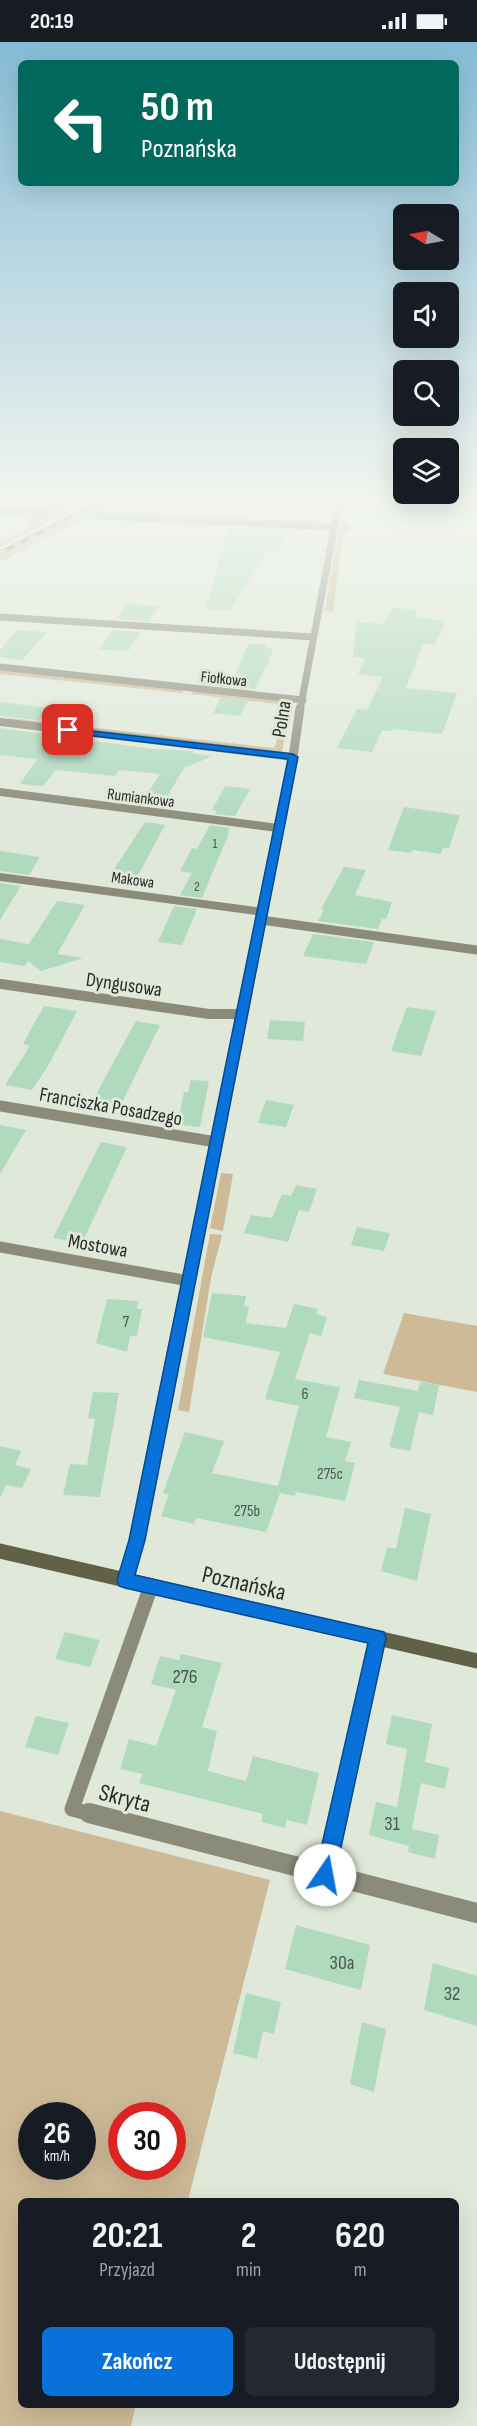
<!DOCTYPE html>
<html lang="pl">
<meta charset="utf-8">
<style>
:root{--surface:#171b24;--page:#242831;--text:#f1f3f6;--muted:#9ea1a6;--accent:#0972da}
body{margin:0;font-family:"Sofia Sans Condensed",sans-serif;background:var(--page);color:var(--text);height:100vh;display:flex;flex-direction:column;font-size:22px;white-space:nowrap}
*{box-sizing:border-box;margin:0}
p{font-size:20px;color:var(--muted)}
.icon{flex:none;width:33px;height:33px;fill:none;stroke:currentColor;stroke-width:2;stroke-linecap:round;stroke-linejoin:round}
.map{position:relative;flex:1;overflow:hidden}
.side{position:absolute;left:18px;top:2156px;width:441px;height:210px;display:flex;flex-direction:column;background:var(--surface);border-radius:9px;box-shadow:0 6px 24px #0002}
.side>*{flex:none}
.hud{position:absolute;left:18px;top:18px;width:441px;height:126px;border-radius:9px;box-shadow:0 6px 24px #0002;background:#00695c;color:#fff;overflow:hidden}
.needle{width:39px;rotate:280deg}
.controls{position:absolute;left:393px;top:162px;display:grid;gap:12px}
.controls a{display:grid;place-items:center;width:66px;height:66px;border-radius:9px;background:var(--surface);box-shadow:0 6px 24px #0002;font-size:30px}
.speed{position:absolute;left:18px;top:2060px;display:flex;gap:12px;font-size:30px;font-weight:700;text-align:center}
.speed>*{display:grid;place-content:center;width:78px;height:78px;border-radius:50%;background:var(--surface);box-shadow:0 6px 24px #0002;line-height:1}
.speed small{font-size:15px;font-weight:400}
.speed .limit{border:9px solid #d22;background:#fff;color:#111}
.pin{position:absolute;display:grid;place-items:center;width:51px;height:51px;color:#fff;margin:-26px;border-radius:12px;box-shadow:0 3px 9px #0006}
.me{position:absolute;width:66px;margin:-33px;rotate:12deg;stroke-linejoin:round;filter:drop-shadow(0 0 4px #0008)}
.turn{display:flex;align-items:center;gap:21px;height:126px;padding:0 24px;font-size:27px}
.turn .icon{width:78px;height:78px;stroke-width:2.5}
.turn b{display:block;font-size:42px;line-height:51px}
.eta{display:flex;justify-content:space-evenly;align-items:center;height:102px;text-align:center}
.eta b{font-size:36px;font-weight:700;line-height:42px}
.button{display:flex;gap:12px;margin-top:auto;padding:12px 24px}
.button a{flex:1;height:69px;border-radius:9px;background:var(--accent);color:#fff;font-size:24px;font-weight:700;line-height:69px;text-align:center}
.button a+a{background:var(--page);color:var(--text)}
.status{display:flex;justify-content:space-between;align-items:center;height:42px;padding:0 30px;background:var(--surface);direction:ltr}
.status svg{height:16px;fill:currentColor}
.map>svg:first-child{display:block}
</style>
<div class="status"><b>20:19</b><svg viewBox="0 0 49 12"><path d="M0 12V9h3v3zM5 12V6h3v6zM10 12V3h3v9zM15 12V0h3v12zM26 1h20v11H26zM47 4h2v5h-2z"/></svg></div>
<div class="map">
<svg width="477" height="2384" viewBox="0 0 477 2384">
<rect width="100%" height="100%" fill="#e0e8da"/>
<g fill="#cfba97" fill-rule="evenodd">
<path d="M31,455H68L62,466C76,466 84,455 99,455L0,505V499L28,486L29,482L23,473H0V470L57,473L59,471L0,468L23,464Z"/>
<path d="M117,455H126L101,470L330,480L319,483L93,472L0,520V514Z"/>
<path d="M344,455H348L345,479L351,482L350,490L343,493L333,570L325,568Z"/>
<path d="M0,627L184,647L182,651L0,632Z"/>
<path d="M196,648L291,660L288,679L283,678L286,668L277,662L191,652Z"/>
<path d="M8,676L274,706L282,683H287L282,711L6,678Z"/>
<path d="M221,1131L233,1132L223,1189L210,1186Z"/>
<path d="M210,1192L222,1193L211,1236L189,1370L178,1368Z"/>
<path d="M404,1271L477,1284V1350L383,1332Z"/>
<path d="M0,1769L270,1838L188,2158H21V2362L136,2363L131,2384H0ZM32,2073H82V2124H32ZM122,2073H172V2124H122Z"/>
</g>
<g fill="#b0dabe">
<path d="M229,486L287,488L279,513L268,507L230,568L205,567Z"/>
<path d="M127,561L159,564L149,579L116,577Z"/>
<path d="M393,565L417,568L414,575L446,579L434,603L423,602L406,646L457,651L442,692L394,687L392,689L382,688L372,710L337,706L357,667L367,668L383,635L358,632L366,616L353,615L357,580L382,582Z"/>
<path d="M17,588L47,590L22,618L0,615V608Z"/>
<path d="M113,588L141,590L128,609L99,607Z"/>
<path d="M248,602L267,603L266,606H273L268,624H266L255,647L226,644L232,632L236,633Z"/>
<path d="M221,655L249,658L240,674L213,671Z"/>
<path d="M0,660L65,668L53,680L0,674Z"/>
<path d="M0,686L152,707L194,709L192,711L213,714L184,726L164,760L144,757L160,732L119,728L115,734L56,728L43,744L20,742L37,717L0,713Z"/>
<path d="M225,744L250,747L235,774L215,772L217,769L212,768Z"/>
<path d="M404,765L460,773L449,806H443L441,812L412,808L411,811L388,808Z"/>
<path d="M145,780L165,783L135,839L113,836L115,832H111Z"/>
<path d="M210,783L230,786L227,791H229L202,856L180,853L192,831L180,829L192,806L197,807Z"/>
<path d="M0,809L40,815L29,833L0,829Z"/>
<path d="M344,825L366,828L355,853L392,860L386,877H382L378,887L318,879L324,867H321Z"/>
<path d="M0,841L21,844L0,878Z"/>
<path d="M57,859L85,863L57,912L83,916L41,929L28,919L25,924L0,920V897L29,902Z"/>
<path d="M174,864L197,867L182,903L158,900Z"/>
<path d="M313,892L374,900L366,922L303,914Z"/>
<path d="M44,964L77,969L48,1024L32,1048L5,1043L30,1004L23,1002Z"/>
<path d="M407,965L436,969L421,1014L391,1009Z"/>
<path d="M270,978L305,980L303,999L267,997Z"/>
<path d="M136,979L160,983L121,1063L93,1058Z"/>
<path d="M191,1038L209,1039L200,1085L181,1083L183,1074H179L184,1050H188Z"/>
<path d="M266,1058L294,1063L286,1085L258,1081Z"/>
<path d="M0,1083L26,1088L0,1132Z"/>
<path d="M101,1100L127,1105L82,1201L53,1196Z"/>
<path d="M296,1143L317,1147L309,1170L299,1168L288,1200L244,1191L251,1173L272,1176L282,1152L291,1154Z"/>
<path d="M357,1185L390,1191L384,1209L351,1203Z"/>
<path d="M212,1251L246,1254L244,1264L249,1265L246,1281L286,1286L294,1262L318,1267L316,1272L327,1275L321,1294L310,1291L295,1337L340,1345L326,1395L351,1400L345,1419L355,1421L345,1459L296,1450L295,1454L280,1451L266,1490L196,1476L194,1482L161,1474L169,1452L163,1451L185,1390L224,1399L212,1431L278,1444L299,1364L265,1357L280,1310L203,1295Z"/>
<path d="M107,1257L138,1259L137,1267H142L137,1294H130L127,1310L96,1301Z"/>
<path d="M359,1338L418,1349L420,1340L439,1343L433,1373L419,1370L410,1409L389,1405L400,1365L354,1356Z"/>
<path d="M93,1350L119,1351L100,1455L63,1453L70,1422L87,1423L95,1377L88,1376Z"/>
<path d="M0,1404L21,1409L15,1423L31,1427L22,1446L6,1443L0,1456Z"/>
<path d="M405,1466L431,1472L417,1539L381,1529L387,1505L396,1507Z"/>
<path d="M65,1590L100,1598L90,1625L55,1617Z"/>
<path d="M181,1612L222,1621L202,1685L217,1689L208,1729L246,1739L253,1714L319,1731L307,1783L287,1778L285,1786L261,1780L263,1772L139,1741L143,1732L120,1727L129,1697L156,1704L176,1648L151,1642L160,1614L179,1618Z"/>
<path d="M392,1673L432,1682L425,1720L449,1726L445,1747L421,1741L412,1787L439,1793L435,1817L408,1810L409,1804L369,1793L376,1760L397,1765L407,1707L386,1702Z"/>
<path d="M36,1674L69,1681L58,1713L25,1705Z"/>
<path d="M296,1883L370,1903L361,1948L285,1927Z"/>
<path d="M433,1921L477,1934V1984L424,1968Z"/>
<path d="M246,1951L281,1960L274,1992L263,1989L257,2017L233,2011Z"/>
<path d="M362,1980L386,1987L374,2050L350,2042Z"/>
</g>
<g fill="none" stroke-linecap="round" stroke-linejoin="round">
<g stroke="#8b8b79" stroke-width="8">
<path d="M0,680L293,715"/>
<path d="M0,750L278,786"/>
<path d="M0,835L263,870"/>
<path d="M0,942L12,944"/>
</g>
<path stroke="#8b8b79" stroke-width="10" d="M1,942L209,972H243"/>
<g stroke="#8b8b79" stroke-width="7">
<path d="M0,469L45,471"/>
<path d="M97,474L334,485"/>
<path d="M0,575L313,595"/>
<path d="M0,625L303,658"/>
<path d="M300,668L340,455"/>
</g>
<g stroke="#8b8b79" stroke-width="9">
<path d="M261,878L477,908"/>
<path d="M247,944L293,715L300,666"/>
</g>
<g stroke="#8b8b79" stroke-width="11">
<path d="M0,1064L216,1100"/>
<path d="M0,1205L189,1239"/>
<path d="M176,1304L248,942"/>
</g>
<g stroke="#8b8b79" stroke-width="15">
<path d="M125,1538L137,1498L176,1302"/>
<path d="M95,1773L72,1767L151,1544"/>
<path d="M338,1773L378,1596"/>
</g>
<g stroke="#8b8b79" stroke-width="20">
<path d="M89,1771L477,1871"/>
<path d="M325,1833L339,1771"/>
</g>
<path stroke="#616147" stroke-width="15" d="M0,1509L477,1619"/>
<defs>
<path id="rail" d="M0,511L111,455"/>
</defs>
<use href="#rail" stroke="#61655d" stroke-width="4"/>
<use href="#rail" stroke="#e0e8da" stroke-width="2" stroke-dasharray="8" stroke-linecap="butt"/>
</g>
<linearGradient id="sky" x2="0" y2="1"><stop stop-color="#86bcd7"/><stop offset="0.58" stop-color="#f1f5ee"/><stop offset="1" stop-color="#f1f5ee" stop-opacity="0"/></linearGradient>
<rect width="477" height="789" fill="url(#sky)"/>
<path fill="#0972da" stroke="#064a8e" stroke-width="1.5" d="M65,686L293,712L298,715L145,1498L135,1533L384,1590L386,1596L335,1833L332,1840L325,1843L318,1840L315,1833L368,1601L125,1546L119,1544L117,1538L129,1498L288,717L68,691L63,688Z"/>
<g text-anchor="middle" stroke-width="6" stroke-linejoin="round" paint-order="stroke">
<g font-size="14" fill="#4b584d">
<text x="215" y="806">1</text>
<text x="197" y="849">2</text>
</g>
<g font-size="16" fill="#292c27" stroke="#e0e8da">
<text transform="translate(224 636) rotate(6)" y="6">Fiołkowa</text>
<text transform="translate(141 755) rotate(7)" y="6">Rumiankowa</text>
<text transform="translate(133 837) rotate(8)" y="6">Makowa</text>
</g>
<g font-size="16" fill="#4b584d">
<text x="126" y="1285">7</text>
<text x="305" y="1357">6</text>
<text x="330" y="1437">275c</text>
<text x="247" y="1474">275b</text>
</g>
<g font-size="20" fill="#292c27" stroke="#e0e8da">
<text transform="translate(281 677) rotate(-81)" y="7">Polna</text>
<text transform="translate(124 942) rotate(8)" y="7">Dyngusowa</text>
<text transform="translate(111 1064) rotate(10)" y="7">Franciszka Posadzego</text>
<text transform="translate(98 1203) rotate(10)" y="7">Mostowa</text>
</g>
<g font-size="20" fill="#4b584d">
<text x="185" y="1641">276</text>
<text x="392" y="1788">31</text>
<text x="342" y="1927">30a</text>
<text x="452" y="1958">32</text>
</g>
<g font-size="24" fill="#292c27" stroke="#e0e8da">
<text transform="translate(244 1541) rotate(13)" y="8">Poznańska</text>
<text transform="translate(125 1756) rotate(15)" y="8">Skryta</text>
</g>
</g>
</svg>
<div class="controls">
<a><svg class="needle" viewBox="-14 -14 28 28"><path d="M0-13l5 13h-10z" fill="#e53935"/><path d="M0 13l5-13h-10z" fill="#9ea1a6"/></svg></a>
<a><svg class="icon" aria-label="sound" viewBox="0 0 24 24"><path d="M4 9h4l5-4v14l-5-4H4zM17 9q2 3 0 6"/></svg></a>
<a><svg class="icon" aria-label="search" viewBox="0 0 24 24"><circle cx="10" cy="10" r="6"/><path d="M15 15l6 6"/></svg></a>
<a><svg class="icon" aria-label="layers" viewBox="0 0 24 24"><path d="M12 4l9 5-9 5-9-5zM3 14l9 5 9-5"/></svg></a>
</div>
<div class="speed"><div>26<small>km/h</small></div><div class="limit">30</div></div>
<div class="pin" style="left:68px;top:688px;background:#d93025"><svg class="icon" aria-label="arrive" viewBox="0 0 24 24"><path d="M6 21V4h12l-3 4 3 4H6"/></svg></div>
<svg class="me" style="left:325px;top:1833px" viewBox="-20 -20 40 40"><circle r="19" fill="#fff"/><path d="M0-13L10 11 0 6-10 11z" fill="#0972da"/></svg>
<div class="hud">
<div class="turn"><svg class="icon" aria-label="left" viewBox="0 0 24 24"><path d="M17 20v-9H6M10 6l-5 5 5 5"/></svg><div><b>50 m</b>Poznańska</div></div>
</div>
<section class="side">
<div class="eta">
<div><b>20:21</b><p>Przyjazd</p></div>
<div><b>2</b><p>min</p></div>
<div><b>620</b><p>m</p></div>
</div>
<div class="button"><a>Zakończ</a><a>Udostępnij</a></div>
</section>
</div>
